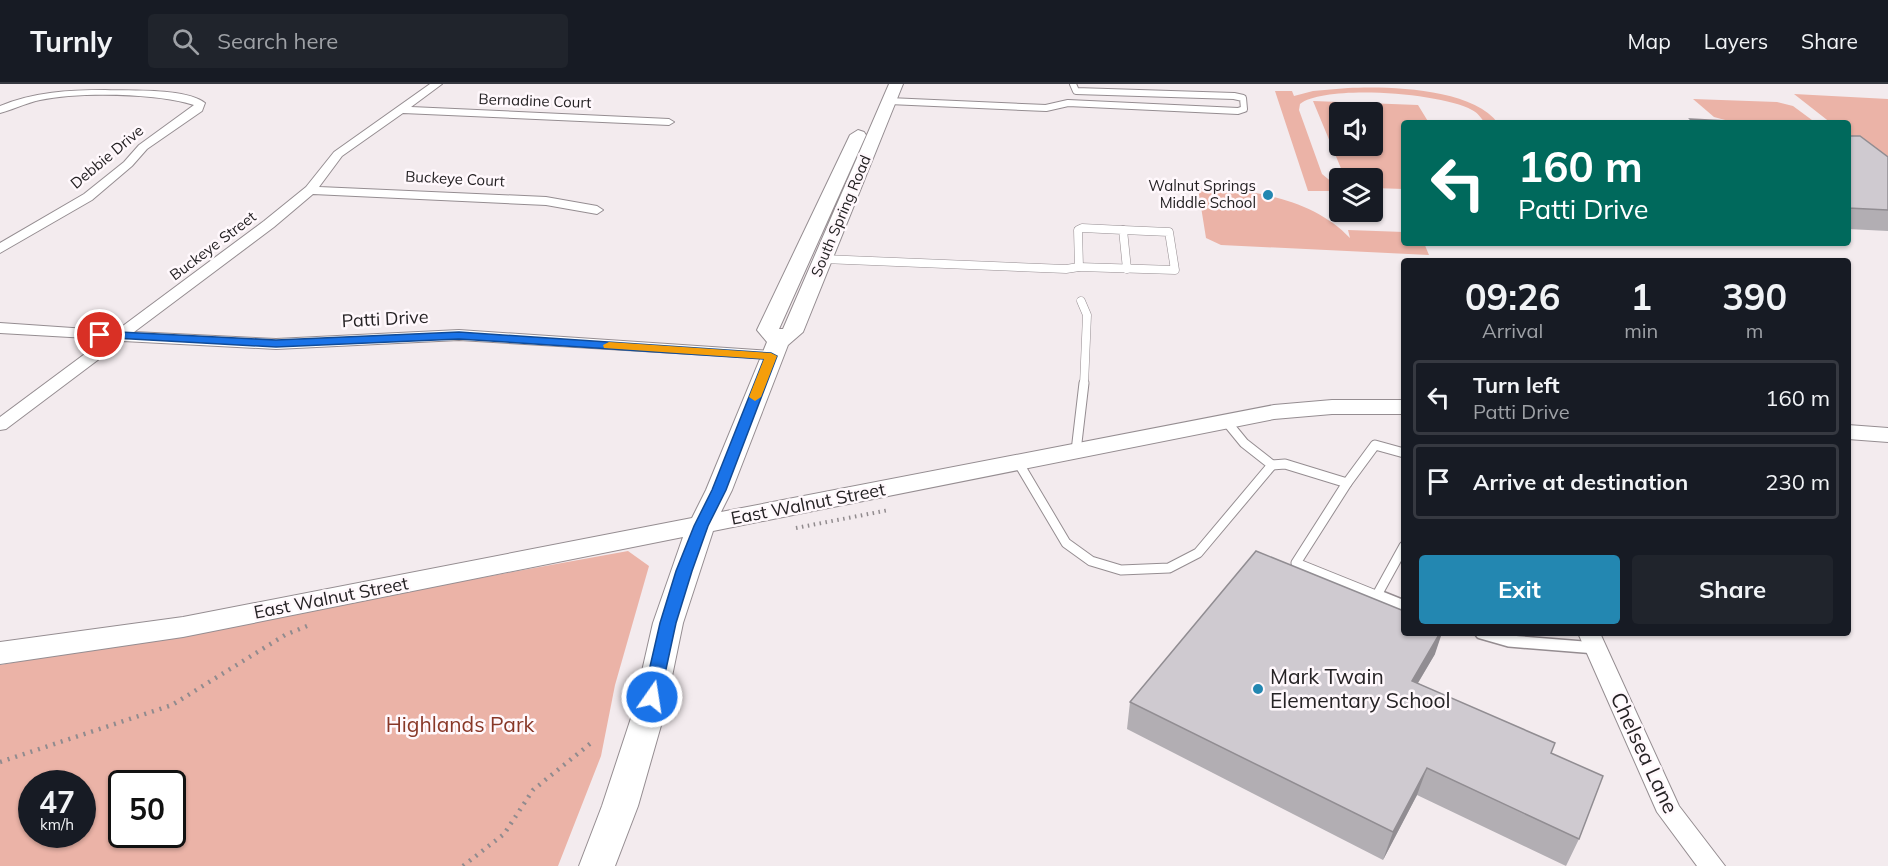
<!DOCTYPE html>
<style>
:root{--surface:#171b24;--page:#20242c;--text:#f1f3f6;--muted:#9ea1a6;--line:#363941;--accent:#2387b1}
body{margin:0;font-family:Mulish,sans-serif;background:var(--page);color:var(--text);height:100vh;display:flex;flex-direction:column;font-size:22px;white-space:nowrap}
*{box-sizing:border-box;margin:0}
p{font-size:20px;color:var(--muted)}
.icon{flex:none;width:33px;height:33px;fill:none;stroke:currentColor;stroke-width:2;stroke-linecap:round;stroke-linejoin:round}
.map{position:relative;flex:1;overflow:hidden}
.side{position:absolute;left:1401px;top:174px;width:450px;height:378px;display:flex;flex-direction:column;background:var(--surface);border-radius:6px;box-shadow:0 2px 4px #0004}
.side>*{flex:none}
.hud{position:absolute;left:1401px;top:36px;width:450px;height:126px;border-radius:6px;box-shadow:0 2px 4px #0004;background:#00695c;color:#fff;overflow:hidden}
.fabs{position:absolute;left:1329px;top:18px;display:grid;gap:12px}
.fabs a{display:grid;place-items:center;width:54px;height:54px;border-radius:6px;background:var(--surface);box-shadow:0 2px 4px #0004;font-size:30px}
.speed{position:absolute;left:18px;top:686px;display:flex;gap:12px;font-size:30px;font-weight:700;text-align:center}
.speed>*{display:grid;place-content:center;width:78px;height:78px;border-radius:50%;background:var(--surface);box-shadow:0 2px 4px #0004;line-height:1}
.speed small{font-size:15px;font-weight:400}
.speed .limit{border:3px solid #111;border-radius:9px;background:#fff;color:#111}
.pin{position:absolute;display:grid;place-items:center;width:51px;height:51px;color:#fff;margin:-26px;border:3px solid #fff;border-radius:50%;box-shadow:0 2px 6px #0007}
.me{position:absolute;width:66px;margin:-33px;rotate:13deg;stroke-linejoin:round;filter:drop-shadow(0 0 4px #0008)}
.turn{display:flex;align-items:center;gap:21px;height:126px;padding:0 18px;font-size:27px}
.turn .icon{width:78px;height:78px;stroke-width:2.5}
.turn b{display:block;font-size:42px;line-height:51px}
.eta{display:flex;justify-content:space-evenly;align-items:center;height:102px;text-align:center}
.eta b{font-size:36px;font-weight:700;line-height:42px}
.action{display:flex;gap:12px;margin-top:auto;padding:12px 18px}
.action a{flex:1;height:69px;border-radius:6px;background:var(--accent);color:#fff;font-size:24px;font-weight:700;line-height:69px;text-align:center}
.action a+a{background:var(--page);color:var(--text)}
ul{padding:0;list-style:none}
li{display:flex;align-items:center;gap:18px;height:75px;margin:0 12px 9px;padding:0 6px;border:3px solid var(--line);border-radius:6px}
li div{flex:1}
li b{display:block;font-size:22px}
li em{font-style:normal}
header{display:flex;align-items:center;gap:36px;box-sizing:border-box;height:84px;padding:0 30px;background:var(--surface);border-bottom:2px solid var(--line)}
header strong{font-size:28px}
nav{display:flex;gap:33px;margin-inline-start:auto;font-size:21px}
.search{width:420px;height:54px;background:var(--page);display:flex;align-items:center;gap:15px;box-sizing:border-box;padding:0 21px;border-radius:6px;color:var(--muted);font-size:22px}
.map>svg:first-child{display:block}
</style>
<header>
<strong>Turnly</strong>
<div class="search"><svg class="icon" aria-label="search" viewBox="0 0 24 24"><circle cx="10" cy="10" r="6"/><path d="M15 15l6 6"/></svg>Search here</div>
<nav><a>Map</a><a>Layers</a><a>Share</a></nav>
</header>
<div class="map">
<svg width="1888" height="782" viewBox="0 0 1888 782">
<rect width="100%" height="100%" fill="#f3ebee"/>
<g fill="#ebb3a7" fill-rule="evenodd">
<path d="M1348,4C1388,2 1472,4 1498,39H1485C1481,34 1478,29 1472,26C1442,9 1326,0 1300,20L1299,26L1322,90L1339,104V111L1329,107H1308L1275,7H1292L1294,12L1313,7Z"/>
<path d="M1794,10L1888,15V81L1848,51V39H1831Z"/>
<path d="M1693,15L1777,18L1793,22L1816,39H1736L1714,33Z"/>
<path d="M1313,17L1418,21L1429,39H1404V105L1373,104L1372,94H1345ZM1372,28V62H1340V28Z"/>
<path d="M1198,104C1249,104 1314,115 1350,154L1348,146L1404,148V159H1424L1429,171L1221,161L1206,154Z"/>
<path d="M628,467L649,482L615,601L601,672L558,782H0V581ZM32,699H82V750H32ZM122,699H172V750H122Z"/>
</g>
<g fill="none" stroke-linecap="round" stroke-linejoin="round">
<defs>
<path id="lane-far3" d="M889,17L1046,24L1068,19L1238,27L1244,25L1243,14L1234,12L1076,7L1073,0"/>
<g id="lane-far2">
<path d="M823,175L1066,185L1079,183L1175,186L1169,148L1123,146"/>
<path d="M1079,183L1078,146L1082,144L1123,146L1127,185"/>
<path d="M1081,217L1087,231L1084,301"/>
</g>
<g id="lane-far1">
<path d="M1076,367L1084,299"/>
<path d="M1018,378L1066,459L1091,477L1121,486L1169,484L1198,469L1272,381L1244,359L1226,337"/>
<path d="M1272,381L1285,380L1347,399"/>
<path d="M1377,511L1404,462"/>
<path d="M1383,514L1296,479L1347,399L1375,361L1404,369"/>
</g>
<g id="lane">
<path d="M1379,512L1404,522"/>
<path d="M1481,549L1509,557L1596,564"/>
</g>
<g id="street">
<path d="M430,0H442L411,23L669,35L674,38L669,41L403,29L342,72L319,103L546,113L597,122L603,126L597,130L546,121L313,110L274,143L134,248L276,255L459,246L771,267L777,269L779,272L777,275L459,256L276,265L123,257L6,345L0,346V333L105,255L0,249V239L116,247L264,137L306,103L334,68Z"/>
<path d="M105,6C130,7 187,4 205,19L202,27L147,65L132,82L92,116L0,169V159L84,110L124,78L139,61L194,21C156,9 79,8 40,16C26,19 14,25 0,29V22C34,8 69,6 105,6Z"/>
<path d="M1578,549H1600L1679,722L1725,782H1697L1657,728Z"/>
</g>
<g id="secondary">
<path d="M889,0H903L803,248L788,261L732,406L721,428L1274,321L1332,316H1404V330H1332L1274,335L713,447L683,539L664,631L638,722L615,782H579L602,722L632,631L653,539L683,453L183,553L0,580V558L183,533L692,434L706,406L767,258L757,246L850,51L858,46L864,48L866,51L779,245H783Z"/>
<path d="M1848,341L1888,344V358L1848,355Z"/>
</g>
</defs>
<use href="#lane-far3" stroke="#958d91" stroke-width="8"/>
<use href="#lane-far2" stroke="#958d91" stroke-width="9"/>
<use href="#lane-far1" stroke="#958d91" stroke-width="11"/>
<use href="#lane" stroke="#958d91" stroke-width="14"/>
<use href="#street" stroke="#958d91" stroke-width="2"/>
<use href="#secondary" stroke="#958d91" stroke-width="2"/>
<path stroke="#918b8e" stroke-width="4" stroke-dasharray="1.5 4.5" stroke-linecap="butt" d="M796,444L889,426"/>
<g stroke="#918b8e" stroke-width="4.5" stroke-dasharray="2 6" stroke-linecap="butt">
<path d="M0,678L172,621L285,551L307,542"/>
<path d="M463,782L504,750L533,706L591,659"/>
</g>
<use href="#lane-far3" stroke="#fff" stroke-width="6"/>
<use href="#lane-far2" stroke="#fff" stroke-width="8"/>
<use href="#lane-far1" stroke="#fff" stroke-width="9"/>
<use href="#lane" stroke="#fff" stroke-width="11"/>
<use href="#street" fill="#fff" fill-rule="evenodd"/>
<use href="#secondary" fill="#fff" fill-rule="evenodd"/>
</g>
<g fill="#b2aeb3">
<path d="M1848,52L1888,73V147L1848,145Z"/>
<path d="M1435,570L1418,599L1551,669L1579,755L1566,782L1417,711L1383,776L1127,645L1130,618Z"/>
</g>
<g fill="#918d92">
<path d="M1440,549H1442L1435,570L1403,624L1412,597Z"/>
<path d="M1427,684L1417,711L1383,776L1393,748Z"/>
</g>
<g fill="#cfcad0" stroke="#918d92" stroke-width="1.5">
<path d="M1690,35L1748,38L1749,39H1694Z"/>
<path d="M1848,52H1860L1888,73V126L1848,124Z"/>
<path d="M1256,467L1404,527V549H1440L1412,597L1555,659L1551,669L1603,692L1579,755L1427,684L1393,748L1130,618Z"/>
</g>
<path fill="#1a73e8" stroke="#114b97" stroke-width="1.5" d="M100,247L276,256L459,248L771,269L777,272L726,406L708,442L692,487L676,539L660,613L658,617L652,619L646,617L643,613L660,539L676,487L694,442L712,406L764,275L459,255L276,263L96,253L94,251Z"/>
<path fill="#f59e0b" d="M609,258L771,269L777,272L761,313L755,317L749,313L764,275L604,264L603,261Z"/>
<g fill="#2387b1" stroke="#fff8fc" stroke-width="2">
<circle cx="1268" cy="111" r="6"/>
<circle cx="1258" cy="605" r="6"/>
</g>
<g text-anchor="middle" stroke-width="5" stroke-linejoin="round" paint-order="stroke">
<g font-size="15" fill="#252224" stroke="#fff8fc">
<text transform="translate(535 17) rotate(2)" y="5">Bernadine Court</text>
<text transform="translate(107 73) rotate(-40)" y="5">Debbie Drive</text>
<text transform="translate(455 95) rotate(3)" y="5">Buckeye Court</text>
<text transform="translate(841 132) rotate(-67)" y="5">South Spring Road</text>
<text transform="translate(213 162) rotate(-37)" y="5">Buckeye Street</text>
</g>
<g font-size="15" fill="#252224" stroke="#fff8fc" text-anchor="end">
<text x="1256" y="107">Walnut Springs<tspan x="1256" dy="17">Middle School</tspan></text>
</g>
<g font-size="18" fill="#252224" stroke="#fff8fc">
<text transform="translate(385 235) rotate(-3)" y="6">Patti Drive</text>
<text transform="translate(808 420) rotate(-11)" y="6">East Walnut Street</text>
<text transform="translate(331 514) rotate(-11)" y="6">East Walnut Street</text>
</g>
<g font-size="21" fill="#252224" stroke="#fff8fc" text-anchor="start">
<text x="1270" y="600">Mark Twain<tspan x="1270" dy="24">Elementary School</tspan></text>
</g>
<g font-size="21" fill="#883727" stroke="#fff8fc">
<text x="460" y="648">Highlands Park</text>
</g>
<g font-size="21" fill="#252224" stroke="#fff8fc">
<text transform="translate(1644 669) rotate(65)" y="7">Chelsea Lane</text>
</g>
</g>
</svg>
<div class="fabs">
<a><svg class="icon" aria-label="sound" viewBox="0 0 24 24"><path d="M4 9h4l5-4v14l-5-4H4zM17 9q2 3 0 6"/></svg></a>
<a><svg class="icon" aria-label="layers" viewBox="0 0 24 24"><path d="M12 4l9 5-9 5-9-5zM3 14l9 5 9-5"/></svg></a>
</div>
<div class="speed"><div>47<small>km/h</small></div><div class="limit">50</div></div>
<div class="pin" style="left:100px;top:251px;background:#d93025"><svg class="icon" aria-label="arrive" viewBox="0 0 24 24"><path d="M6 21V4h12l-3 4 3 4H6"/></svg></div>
<svg class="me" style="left:652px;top:613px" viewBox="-20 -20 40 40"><circle r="17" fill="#1a73e8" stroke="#fff" stroke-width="3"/><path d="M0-11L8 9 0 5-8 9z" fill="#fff"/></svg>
<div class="hud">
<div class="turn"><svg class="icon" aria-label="left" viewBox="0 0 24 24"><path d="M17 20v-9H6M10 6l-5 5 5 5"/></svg><div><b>160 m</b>Patti Drive</div></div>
</div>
<section class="side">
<div class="eta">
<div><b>09:26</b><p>Arrival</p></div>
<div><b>1</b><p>min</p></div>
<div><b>390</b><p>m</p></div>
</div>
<ul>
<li><svg class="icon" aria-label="left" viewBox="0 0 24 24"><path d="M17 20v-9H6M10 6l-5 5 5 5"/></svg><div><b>Turn left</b><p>Patti Drive</p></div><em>160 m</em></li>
<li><svg class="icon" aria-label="arrive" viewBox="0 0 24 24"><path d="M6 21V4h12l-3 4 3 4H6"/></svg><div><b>Arrive at destination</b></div><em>230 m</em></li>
</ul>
<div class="action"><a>Exit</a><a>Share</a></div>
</section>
</div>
